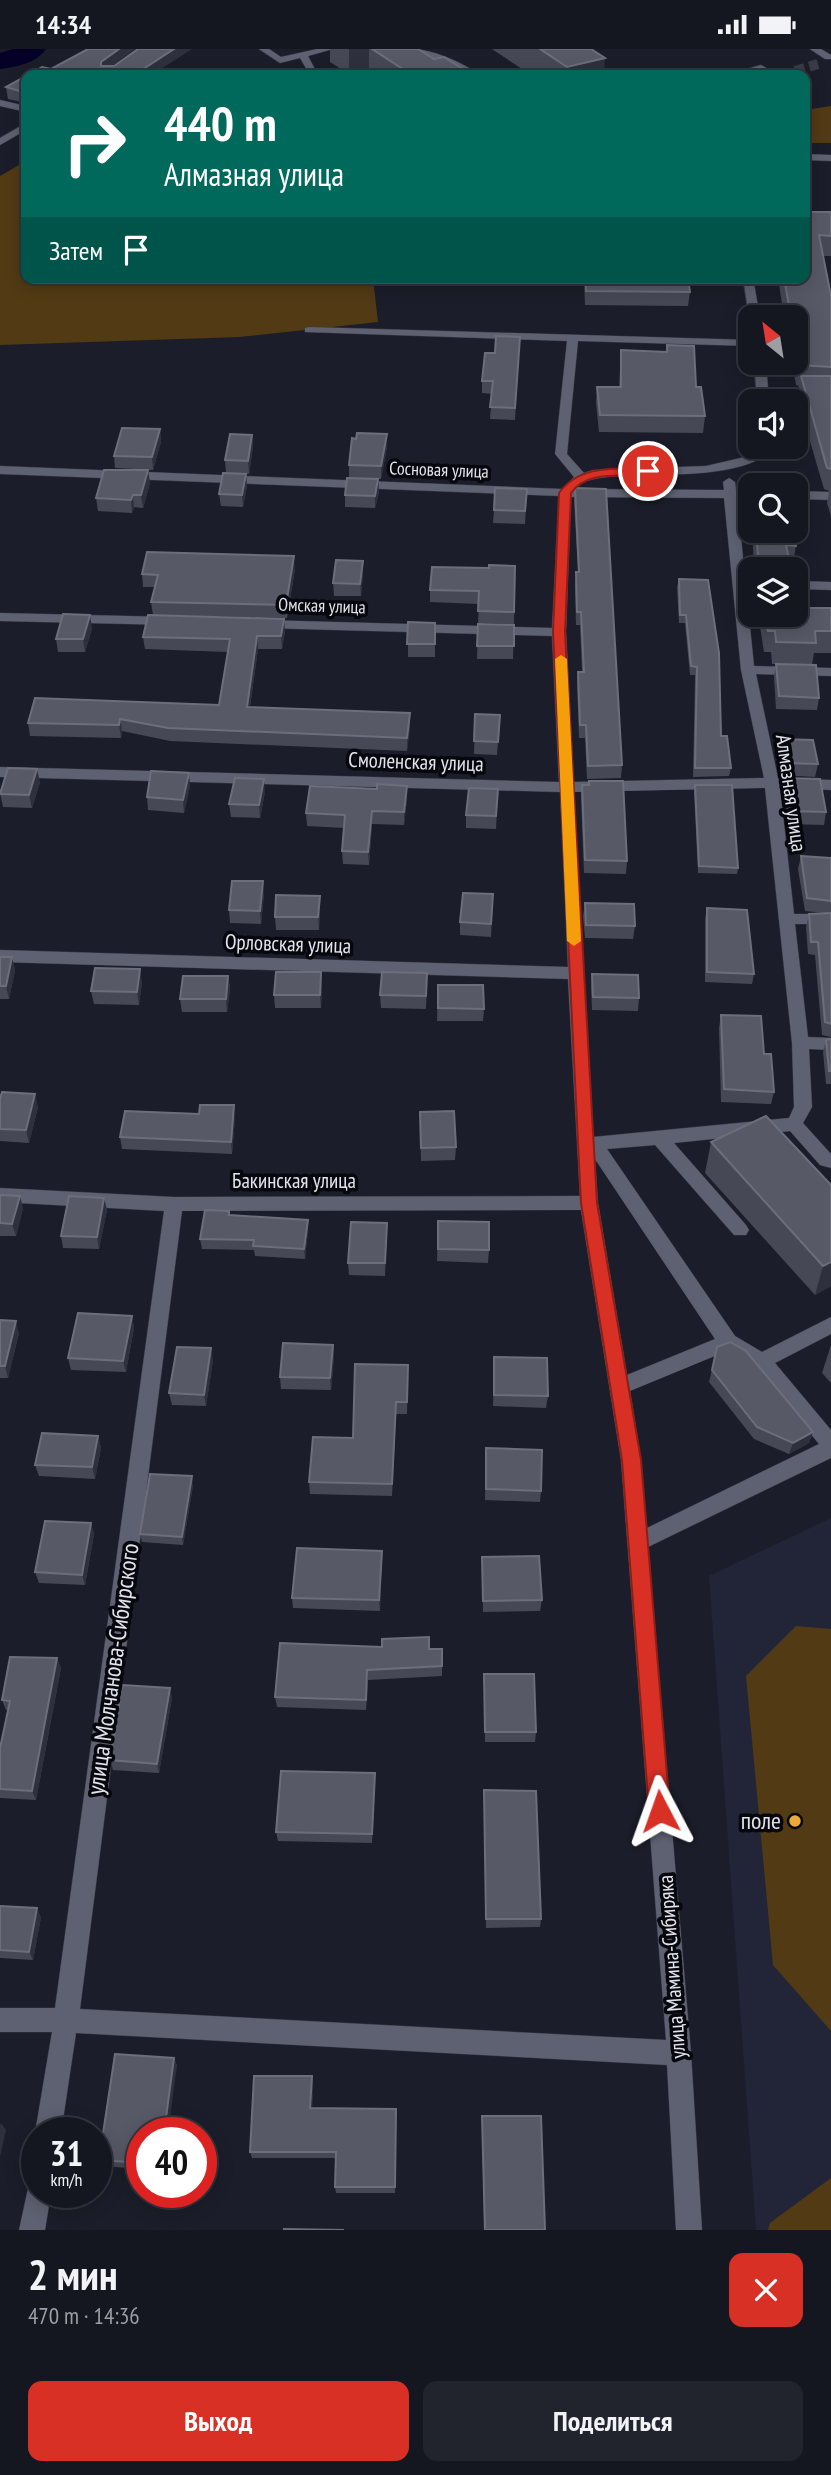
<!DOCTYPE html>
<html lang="ru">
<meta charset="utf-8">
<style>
:root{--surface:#141620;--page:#21232d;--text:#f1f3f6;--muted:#9d9fa5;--line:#33353e;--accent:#d93025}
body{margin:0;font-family:"PT Sans Narrow",sans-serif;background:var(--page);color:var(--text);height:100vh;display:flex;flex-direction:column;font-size:26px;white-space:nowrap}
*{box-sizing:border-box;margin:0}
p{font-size:23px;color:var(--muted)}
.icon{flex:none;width:38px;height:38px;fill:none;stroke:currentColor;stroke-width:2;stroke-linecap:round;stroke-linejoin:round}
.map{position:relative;height:2181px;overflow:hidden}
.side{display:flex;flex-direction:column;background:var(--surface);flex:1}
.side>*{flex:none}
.banner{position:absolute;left:21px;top:21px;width:789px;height:214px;border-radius:14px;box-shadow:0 4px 18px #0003,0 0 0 2px var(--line);background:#00695c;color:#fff;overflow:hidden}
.needle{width:46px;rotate:330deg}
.controls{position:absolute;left:738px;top:256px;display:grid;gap:14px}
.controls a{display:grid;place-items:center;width:70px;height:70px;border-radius:14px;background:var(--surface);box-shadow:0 4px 18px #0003,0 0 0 2px var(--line);font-size:35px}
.speed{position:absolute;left:21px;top:2068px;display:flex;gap:14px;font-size:35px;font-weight:700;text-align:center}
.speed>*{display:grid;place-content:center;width:91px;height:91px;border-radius:50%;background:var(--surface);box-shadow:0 4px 18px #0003,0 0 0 2px var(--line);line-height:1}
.speed small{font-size:18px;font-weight:400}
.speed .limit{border:10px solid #d22;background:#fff;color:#111}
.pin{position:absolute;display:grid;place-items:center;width:60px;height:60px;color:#fff;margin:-30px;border:4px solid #fff;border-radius:50%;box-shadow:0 2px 7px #0007}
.me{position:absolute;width:77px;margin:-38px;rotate:356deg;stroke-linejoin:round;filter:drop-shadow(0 0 5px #0008)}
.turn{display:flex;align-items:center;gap:24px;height:147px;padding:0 28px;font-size:32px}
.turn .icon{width:91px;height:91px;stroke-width:2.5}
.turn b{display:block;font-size:49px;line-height:60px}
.then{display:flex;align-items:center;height:66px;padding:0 28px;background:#0003;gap:14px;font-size:26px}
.round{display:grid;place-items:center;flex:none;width:74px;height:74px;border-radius:14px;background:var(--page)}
.overview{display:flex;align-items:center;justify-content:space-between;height:119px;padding:0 28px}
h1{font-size:42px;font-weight:700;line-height:52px}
.primary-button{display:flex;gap:14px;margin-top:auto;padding:14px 28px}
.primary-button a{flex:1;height:80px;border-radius:14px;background:var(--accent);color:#fff;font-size:28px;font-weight:700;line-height:80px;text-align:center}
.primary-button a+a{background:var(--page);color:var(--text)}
.status{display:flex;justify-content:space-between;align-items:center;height:49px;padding:0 35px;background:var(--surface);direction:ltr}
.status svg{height:19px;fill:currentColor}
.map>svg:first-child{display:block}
</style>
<div class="status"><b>14:34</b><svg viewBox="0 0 49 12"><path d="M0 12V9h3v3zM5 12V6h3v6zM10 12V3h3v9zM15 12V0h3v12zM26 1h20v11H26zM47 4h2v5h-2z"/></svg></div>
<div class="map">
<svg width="831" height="2181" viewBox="0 0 831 2181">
<rect width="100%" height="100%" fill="#1b1d2a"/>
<path fill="#222538" d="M831,1469V2181H756L709,1527Z"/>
<g fill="#523a14">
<path d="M831,57V94H805V61Z"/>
<path d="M26,112V229H373L378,273L239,288L0,296V127Z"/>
<path d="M796,1577L831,1580V1982L773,1916L746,1627Z"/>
<path d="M831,2129V2181H768L770,2174Z"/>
</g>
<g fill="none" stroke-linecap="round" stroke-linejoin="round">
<path fill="#050028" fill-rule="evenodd" d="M13,0H46C37,14 16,18 0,20V4Z"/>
<path stroke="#393b47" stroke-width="10" stroke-dasharray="10 5" stroke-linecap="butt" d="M795,22L818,15"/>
<defs>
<g id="minor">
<path d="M259,0H269L281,8L317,0H333L308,7L318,26H310L300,9L280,14Z"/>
<path d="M411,0C432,0 462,13 480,26C462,27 448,11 432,12C410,13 389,27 366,26L426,8Z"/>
<path d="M810,0H821L831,6V10H825Z"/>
<path d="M761,16L777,25L795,19L800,22C787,30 774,26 761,23C752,21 736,26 726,26Z"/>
<path d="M0,51L26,57V63L0,57Z"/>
<path d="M26,74V81L0,96V89Z"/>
<path d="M805,105L831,106V112L805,111Z"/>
<path d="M743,229H753L760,268H749Z"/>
<path d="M309,278L751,291V297L578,292L567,405L584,424L593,421L706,417L745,408L760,397H772V401C728,443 595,412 574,440L724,441L723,433L729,429L735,433L736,441H751V449H737L754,617L831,619V627L756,625L778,729L831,731V741L780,739L794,865H831V875H795L808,988L831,989V1001L809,1000L812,1058L803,1074L831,1105V1119L820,1116L790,1082L674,1094L746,1176L749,1181L746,1186H734L655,1096L607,1100L735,1287L762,1303L831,1268V1285L775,1314L831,1381V1409L648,1498L691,2004L702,2181H676L667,2016L76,1984L61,2084H37V2087L35,2084L52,1983H0V1959H55L164,1162L0,1153V1139L174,1148L580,1147L568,930L0,913V901L568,918L560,743L0,728V718L559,733L552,587L262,579L255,575L262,571L552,579L559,447L0,425V417L562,440L574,428L555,405L567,292L305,283V279ZM571,448L724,449L741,621L764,729L574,733L566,583ZM765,739L792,994L794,1058L789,1069L593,1088L574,743ZM595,1110L715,1290L627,1326L598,1154ZM581,1161L621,1411L666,1991L80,1960L182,1162ZM727,1302L755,1318L819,1395L647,1479L641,1411L630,1342Z"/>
<path d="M754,313H766L768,339H831V345H768L769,352H757Z"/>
<path d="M796,442L831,443V451L796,450Z"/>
<path d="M796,532L831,533V541L796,540Z"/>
<path d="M0,564L171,568L178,572L171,576L0,572Z"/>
<path d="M37,2132V2144H51L45,2181H19L29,2135Z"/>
</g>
</defs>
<use href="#minor" stroke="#363843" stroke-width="1"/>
<use href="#minor" fill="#5e6171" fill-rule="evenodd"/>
</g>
<g fill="#464856">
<path d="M330,0H418L434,10L472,26H369V21L349,25L330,13Z"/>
<path d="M492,0H591L604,26H531Z"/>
<path d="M26,27V54L8,50L6,38Z"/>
<path d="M805,163H831V207H823L831,247V467L827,454L829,442L824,440L797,348L799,337L796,336L792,313H796V268H784L778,229H805Z"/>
<path d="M584,229H688L690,243L688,257L585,256Z"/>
<path d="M520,288L515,371L490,370L492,345L482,344V332L495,304Z"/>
<path d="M667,296L696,338L705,367L703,384L599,383L596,354L597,338H619L621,301L666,303Z"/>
<path d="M160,380L161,393L153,421L115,419L114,407Z"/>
<path d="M252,386L253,398L249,425L226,424L225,411Z"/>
<path d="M356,390L387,398L381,430L349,429V416Z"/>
<path d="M246,425L247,437L243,458L221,457L219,445Z"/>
<path d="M378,430L379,443L375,459L345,458V446Z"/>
<path d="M150,434L143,459L134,458L132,464L98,462L96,449Z"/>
<path d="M575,439L622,716L621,729L587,730L585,689H579L577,636L578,623H582L580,576H576L575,536L576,523H578L574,452Z"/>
<path d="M527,440L525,475L493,474L494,461Z"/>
<path d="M752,481H794L796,497L792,518H790L791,520H754Z"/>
<path d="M515,517L514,575L478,574L479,555L430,553V541L489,519Z"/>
<path d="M295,520L287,569L153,566L151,553L155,538H143L142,525Z"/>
<path d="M363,525L361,547H334L333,534Z"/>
<path d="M679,530L731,719L729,727L693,728L695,626H690L685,574H679L677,538Z"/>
<path d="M799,559H831V604H814L812,616L772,615L771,603H764L758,565H796Z"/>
<path d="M408,573L435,574V608H408Z"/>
<path d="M478,575L514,576L513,610H477Z"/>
<path d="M92,579L85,603H58L56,590Z"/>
<path d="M285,582L282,600H258L250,658L410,677L407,702L170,692L122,682L121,689L30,687L28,674L219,656L228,603L145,600L143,588Z"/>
<path d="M776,615L819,649L817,661L776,660L774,628Z"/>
<path d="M475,665L499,679L497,706L474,705Z"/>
<path d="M780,690L818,715L815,728L781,726L777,703Z"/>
<path d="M786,729L826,763L824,776L789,775L783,742Z"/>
<path d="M40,733L32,759L3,758L0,744Z"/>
<path d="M582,736H588L627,812L626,825L584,824L581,749Z"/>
<path d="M695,736L738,819L737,825L698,824L694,743Z"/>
<path d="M190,737L184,764L148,761L147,748Z"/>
<path d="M407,737V750L404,776L372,775L369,816L343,815L342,802L344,779L307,777L306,764L377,740Z"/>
<path d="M498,740L496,780L466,779V766Z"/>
<path d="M265,743L260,769L231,768L229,755Z"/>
<path d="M801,807L831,809V988L822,986L815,906L808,905L806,878L809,865L825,864L805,862L798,820Z"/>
<path d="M264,845L261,875L230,874L229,861Z"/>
<path d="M493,845L491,888L460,886V873Z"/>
<path d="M320,847V860L319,881H276L275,868Z"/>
<path d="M585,854L635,877L633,890L585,889L583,867Z"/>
<path d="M707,859L754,925L752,935L705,933V870Z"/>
<path d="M0,908H12L15,921L9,950H0Z"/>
<path d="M321,923L322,936L321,959H275L274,946Z"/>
<path d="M592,925L639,949L638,962L592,961L591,938Z"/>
<path d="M228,927L230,940L227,963H182L180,950Z"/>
<path d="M142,933L139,956L94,955L91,942Z"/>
<path d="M438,936L484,960L483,972H437Z"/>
<path d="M427,937L426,960L381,959L380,946Z"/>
<path d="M721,966L764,1005L774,1043L771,1055L721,1053L719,979Z"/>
<path d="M831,990V1035H826L823,1003L826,991Z"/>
<path d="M0,1050L38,1058L29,1094L0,1092Z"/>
<path d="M235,1069L232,1105L122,1100L120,1088Z"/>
<path d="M420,1075L456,1098L455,1111L421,1112Z"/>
<path d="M711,1093L831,1136V1237L815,1246L705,1124Z"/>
<path d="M0,1146L23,1159L16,1187H0Z"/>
<path d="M104,1149L107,1161L99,1200L63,1199L61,1187Z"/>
<path d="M229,1162L230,1167L308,1181L305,1210L255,1207L254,1201L202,1200L200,1190Z"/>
<path d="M438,1172L489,1201L488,1214L437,1212Z"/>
<path d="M387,1174L385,1227L349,1226L348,1214Z"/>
<path d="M132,1267L134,1279L126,1323L71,1321L68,1309Z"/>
<path d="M0,1271L19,1284L8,1329H0Z"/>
<path d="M333,1296L334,1307L331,1341L281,1340L280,1328Z"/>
<path d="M831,1296V1334L822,1324Z"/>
<path d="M717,1298L813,1383L809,1394L789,1405L754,1390L709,1333Z"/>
<path d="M213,1311L206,1357L172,1356L169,1344Z"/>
<path d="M408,1316L407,1365H396L392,1447L310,1445L309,1433L353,1389Z"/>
<path d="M494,1320L548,1347L546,1359L493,1357Z"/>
<path d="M98,1387L101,1399L95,1430L39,1427L35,1416Z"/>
<path d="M486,1399L541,1442L540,1453L485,1451Z"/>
<path d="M193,1436L183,1496L142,1493L140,1485Z"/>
<path d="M91,1474L94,1485L85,1536L39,1534L35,1523Z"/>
<path d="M382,1502L380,1562L293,1559L292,1549Z"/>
<path d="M482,1508L542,1551L540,1562L483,1563Z"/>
<path d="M429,1600H442V1627L368,1631L366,1661L277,1658L275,1648Z"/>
<path d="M57,1609L61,1619L36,1751L0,1749V1699L8,1661H6L2,1651Z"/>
<path d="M484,1625L536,1683L535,1693H485Z"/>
<path d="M172,1649L159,1724L113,1721L110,1711Z"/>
<path d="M375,1724L372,1794L278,1792L276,1783Z"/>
<path d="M484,1741L541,1870L540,1878L486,1879Z"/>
<path d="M0,1857L41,1868L33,1911L0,1909Z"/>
<path d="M174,2009L177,2017L142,2084V2120L103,2117L99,2111Z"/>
<path d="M312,2027L313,2034L312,2059L396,2060L395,2144H336L335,2138L336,2109H252L250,2103Z"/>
<path d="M482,2067L545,2181H484Z"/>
</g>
<g fill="#2e303e">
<path d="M119,0H135L102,24L101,13Z"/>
<path d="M174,0H192L152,26H134Z"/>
<path d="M349,0H369V21L349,25Z"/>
<path d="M605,9L604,26H567V18Z"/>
<path d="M160,380L161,393L153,421L152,408Z"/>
<path d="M387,385V398L381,430V417Z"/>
<path d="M252,386L253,398L249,425L248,412Z"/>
<path d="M148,421L150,434L143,459L141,446Z"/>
<path d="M246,425L247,437L243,458L242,446Z"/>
<path d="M378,430L379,443L375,459V447Z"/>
<path d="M133,446L134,458L132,464L131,451Z"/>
<path d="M294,507L295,520L287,569L286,556Z"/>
<path d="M363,512V525L361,547L360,535Z"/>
<path d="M90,566L92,579L85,603L83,590Z"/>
<path d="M284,570L285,582L282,600L281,587Z"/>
<path d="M257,587L258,600L248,671L247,658Z"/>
<path d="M410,664V677L407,702V689Z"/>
<path d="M120,670L122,682L121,689L119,676Z"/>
<path d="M37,720L40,733L32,759L29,746Z"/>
<path d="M189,724L190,737L184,764L183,751Z"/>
<path d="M264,730L265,743L260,769L259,756Z"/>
<path d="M407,737V750L404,776V763Z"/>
<path d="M372,762V775L369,816L368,803Z"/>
<path d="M263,832L264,845L261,875L260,862Z"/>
<path d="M320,847V860L319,881L318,868Z"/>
<path d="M12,908L15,921L9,950L6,937Z"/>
<path d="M140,920L142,933L139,956L137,943Z"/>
<path d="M321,923L322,936L321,959L320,946Z"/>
<path d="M228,927L230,940L227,963L226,950Z"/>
<path d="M35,1045L38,1058L29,1094L26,1081Z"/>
<path d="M234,1056L235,1069L232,1105L231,1093Z"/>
<path d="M20,1147L23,1159L16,1187L12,1175Z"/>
<path d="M104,1149L107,1161L99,1200L97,1188Z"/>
<path d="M308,1171V1181L305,1210L304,1200Z"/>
<path d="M831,1213V1237L815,1246L823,1217Z"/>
<path d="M132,1267L134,1279L126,1323L123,1312Z"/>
<path d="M16,1272L19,1284L8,1329L5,1317Z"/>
<path d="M333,1296L334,1307L331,1341L330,1329Z"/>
<path d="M211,1299L213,1311L206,1357L204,1346Z"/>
<path d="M396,1353V1365L392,1447V1435Z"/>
<path d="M813,1383L809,1394L789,1405L793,1394Z"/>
<path d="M98,1387L101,1399L95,1430L92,1418Z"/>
<path d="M192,1427L193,1436L183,1496L182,1488Z"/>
<path d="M91,1474L94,1485L85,1536L82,1526Z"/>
<path d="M382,1502V1513L380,1562L379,1551Z"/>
<path d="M57,1609L61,1619L36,1751L32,1742Z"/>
<path d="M367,1621L368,1631L366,1661V1651Z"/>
<path d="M170,1639L172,1649L159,1724L157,1715Z"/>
<path d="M375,1724V1733L372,1794V1785Z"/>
<path d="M37,1859L41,1868L33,1911L29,1903Z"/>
<path d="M174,2009L177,2017L168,2084H164Z"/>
<path d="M312,2027L313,2034L312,2066L310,2059Z"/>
<path d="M1,2074L6,2081L0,2108V2078Z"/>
</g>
<g fill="#575967" stroke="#6c6e7c" stroke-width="2">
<path d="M88,0H119L101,13V17H114L138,0H174L134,26H28L42,18L51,20Z"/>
<path d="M372,0H418L434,10L444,8L472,26H412Z"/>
<path d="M540,0H591L605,9L567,18Z"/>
<path d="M26,27V44L6,38Z"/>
<path d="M805,163H831V187L819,186L831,247V318L799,316L796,300V268H791L784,229H805Z"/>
<path d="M586,229H688L690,243L586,242Z"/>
<path d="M496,287L520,288L515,359L490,358L493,332H482L485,304H495Z"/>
<path d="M667,296L694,297L696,338H701L705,367L600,366L597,338H621V301L667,303Z"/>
<path d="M801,327H831V420L827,419Z"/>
<path d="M122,379L160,380L152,408L114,407Z"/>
<path d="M357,384L387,385L381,417L349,416L352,389L356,390Z"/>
<path d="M230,385L252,386L248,412L225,411Z"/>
<path d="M104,421H148L141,446H133L131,451L96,449Z"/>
<path d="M223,424L246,425L242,446L219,445Z"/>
<path d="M347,429L378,430L375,447L345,446Z"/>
<path d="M495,439L527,440L525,462L494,461Z"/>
<path d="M575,439L606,440L622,716L588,717L586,676H580L578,623H584L581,563H577L576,523H579Z"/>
<path d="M756,481H794L796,497L786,496L791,520H759Z"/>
<path d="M147,503L294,507L286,556L151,553L158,526L142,525Z"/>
<path d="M336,511L363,512L360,535L333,534Z"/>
<path d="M489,516L515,517L514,563L478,562L479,542L430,541L432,518L489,519Z"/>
<path d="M679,530L708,531L719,604L721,687H727L731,719H695L697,618L691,617L686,566H680Z"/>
<path d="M796,545L799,559H831V582H815L816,594L776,593L775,582H768L765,565H796Z"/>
<path d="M63,565L90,566L83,590H56Z"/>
<path d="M148,566L284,570L281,587H257L247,658L410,664L407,689L168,679L120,670L119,676L28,674L35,649L219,656L230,590L143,588Z"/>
<path d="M408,573L435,574V595H407Z"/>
<path d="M478,575L514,576V597H477Z"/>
<path d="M776,615L816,616L819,649L779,647Z"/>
<path d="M475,665L500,666L498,693L474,692Z"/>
<path d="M780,690L813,691L818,715L783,714Z"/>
<path d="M8,719L37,720L29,746L0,745Z"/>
<path d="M151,722L189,724L183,751L147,748Z"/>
<path d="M235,729L264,730L259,756L229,755Z"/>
<path d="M786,729L820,730L826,763L791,762Z"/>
<path d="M589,732H623L627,812L585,811L582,736H589Z"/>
<path d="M377,735L407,737L404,763L372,762L368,803L342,802L345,766L306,764L310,737L377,740Z"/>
<path d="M695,736H732L738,819L699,817Z"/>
<path d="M469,739L498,740L496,767L466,766Z"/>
<path d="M801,807L831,809V852L807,849Z"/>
<path d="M232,832H263L260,862L229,861Z"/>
<path d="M463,844L493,845L491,875L460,873Z"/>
<path d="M276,846L320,847L318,868H275Z"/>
<path d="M585,854L634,855L635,877L586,876Z"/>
<path d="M707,859L747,861L754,925L707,923Z"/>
<path d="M831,864V975L825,973L818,893H811L809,865Z"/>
<path d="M0,908H12L6,937H0Z"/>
<path d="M95,919L140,920L137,943L91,942Z"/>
<path d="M276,923H321L320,946H274Z"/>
<path d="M382,923L427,924L426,947L380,946Z"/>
<path d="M592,925L638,926L639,949L593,948Z"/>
<path d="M183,927H228L226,950H180Z"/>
<path d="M438,936H483L484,960L438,959Z"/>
<path d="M721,966L761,967L764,1005H771L774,1043L724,1040Z"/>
<path d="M831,990V1022H829L826,991Z"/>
<path d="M2,1043L35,1045L26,1081L0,1080V1050Z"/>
<path d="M200,1056H234L231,1093L120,1088L125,1062L199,1065Z"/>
<path d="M454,1062L456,1098L421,1099L420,1063Z"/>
<path d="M766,1067L831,1136V1213L823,1217L711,1093Z"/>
<path d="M0,1146L20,1147L12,1175L0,1174Z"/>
<path d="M69,1147L104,1149L97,1188L61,1187Z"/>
<path d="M205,1161L229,1162V1166L308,1171L304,1200L253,1197L254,1191L200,1190Z"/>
<path d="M438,1172L489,1173V1201L438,1200Z"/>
<path d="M351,1173L387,1174L385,1214H348Z"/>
<path d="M78,1264L132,1267L123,1312L68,1309Z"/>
<path d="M0,1271L16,1272L5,1317H0Z"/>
<path d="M730,1293L746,1302L813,1383L793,1394L757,1378L712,1321L717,1298Z"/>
<path d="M283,1294L333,1296L330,1329L280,1328Z"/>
<path d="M177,1298L211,1299L204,1346L169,1344Z"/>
<path d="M494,1308L547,1309L548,1347L494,1346Z"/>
<path d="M355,1315L408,1316L407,1353H396L392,1435L309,1433L313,1388L353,1389Z"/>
<path d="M42,1384L98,1387L92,1418L35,1416Z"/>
<path d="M486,1399L542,1401L541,1442L486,1440Z"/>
<path d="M150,1425L192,1427L182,1488L140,1485Z"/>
<path d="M45,1472L91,1474L82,1526L35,1523Z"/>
<path d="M297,1499L382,1502L379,1551L292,1549Z"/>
<path d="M539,1507L542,1551L483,1552L482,1508Z"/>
<path d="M429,1588V1600H442V1617L367,1621L366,1651L275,1648L280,1594L382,1598V1590Z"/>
<path d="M10,1608L57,1609L32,1742L0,1740V1699L10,1652L2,1651Z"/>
<path d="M484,1625H534L536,1683H485Z"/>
<path d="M122,1636L170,1639L157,1715L110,1711Z"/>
<path d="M281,1722L375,1724L372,1785L276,1783Z"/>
<path d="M484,1741L536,1742L541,1870H486Z"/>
<path d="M0,1857L37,1859L29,1903L0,1901Z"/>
<path d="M115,2005L174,2009L164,2084H142V2114L99,2111Z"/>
<path d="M254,2027H312L310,2059L396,2060L395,2138H335L336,2103H250Z"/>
<path d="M482,2067H541L545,2181H485Z"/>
<path d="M284,2180L344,2181H284Z"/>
</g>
<path fill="#d93025" stroke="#8d1f18" stroke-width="2" d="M648,419L652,420V425C625,430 589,419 571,444L565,583L597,1154L641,1411L670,1762L667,1769L660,1772L652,1769L649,1762L622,1411L581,1154L553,583L559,444C580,415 616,420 648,419Z"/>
<path fill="#f59e0b" d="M561,606L567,610L581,892L574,897L567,892L555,610Z"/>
<circle fill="#eca93a" stroke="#07080d" stroke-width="2.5" cx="795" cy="1772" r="7"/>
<g text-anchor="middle" stroke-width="7" stroke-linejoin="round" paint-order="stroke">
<g font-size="18" fill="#e2e4ed" stroke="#07080d">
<text transform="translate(439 421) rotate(2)" y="6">Сосновая улица</text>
<text transform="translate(322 557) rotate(2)" y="6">Омская улица</text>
</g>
<g font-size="21" fill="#e2e4ed" stroke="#07080d">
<text transform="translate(416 713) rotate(2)" y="7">Смоленская улица</text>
<text transform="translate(791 744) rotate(82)" y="7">Алмазная улица</text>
<text transform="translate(288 895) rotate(2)" y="7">Орловская улица</text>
<text x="294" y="1139">Бакинская улица</text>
<text transform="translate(672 1918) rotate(-94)" y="7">улица Мамина-Сибиряка</text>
</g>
<g font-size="24" fill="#e2e4ed" stroke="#07080d">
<text transform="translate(113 1620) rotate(-82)" y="8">улица Молчанова-Сибирского</text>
</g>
<g font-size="24" fill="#e2e4ed" stroke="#07080d" text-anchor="end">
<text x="781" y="1780">поле</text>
</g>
</g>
</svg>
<div class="controls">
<a><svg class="needle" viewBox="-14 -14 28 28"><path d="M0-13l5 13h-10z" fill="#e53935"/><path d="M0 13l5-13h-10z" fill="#9d9fa5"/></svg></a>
<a><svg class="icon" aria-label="sound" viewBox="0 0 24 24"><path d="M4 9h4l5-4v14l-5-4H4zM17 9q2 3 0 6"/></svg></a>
<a><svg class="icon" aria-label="search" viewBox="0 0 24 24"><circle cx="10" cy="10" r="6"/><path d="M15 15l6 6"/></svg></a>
<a><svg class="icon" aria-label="layers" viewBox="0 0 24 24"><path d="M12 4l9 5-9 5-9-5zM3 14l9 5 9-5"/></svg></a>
</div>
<div class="speed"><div>31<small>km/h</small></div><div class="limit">40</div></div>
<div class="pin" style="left:648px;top:422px;background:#d93025"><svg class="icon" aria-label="arrive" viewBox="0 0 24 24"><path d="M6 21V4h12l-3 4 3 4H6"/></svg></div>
<svg class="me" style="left:660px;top:1762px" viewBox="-20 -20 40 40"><path d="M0-17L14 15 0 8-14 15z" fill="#d93025" stroke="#fff" stroke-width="4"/></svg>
<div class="banner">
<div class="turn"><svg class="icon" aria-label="right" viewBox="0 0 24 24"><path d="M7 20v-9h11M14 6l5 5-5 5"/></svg><div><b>440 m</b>Алмазная улица</div></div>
<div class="then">Затем<svg class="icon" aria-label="arrive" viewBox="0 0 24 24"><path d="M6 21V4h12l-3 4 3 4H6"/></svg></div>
</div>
</div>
<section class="side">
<div class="overview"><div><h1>2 мин</h1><p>470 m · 14:36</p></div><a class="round" style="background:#d93025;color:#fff"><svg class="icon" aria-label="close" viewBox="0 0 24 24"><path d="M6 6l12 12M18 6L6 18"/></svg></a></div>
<div class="primary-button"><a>Выход</a><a>Поделиться</a></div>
</section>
